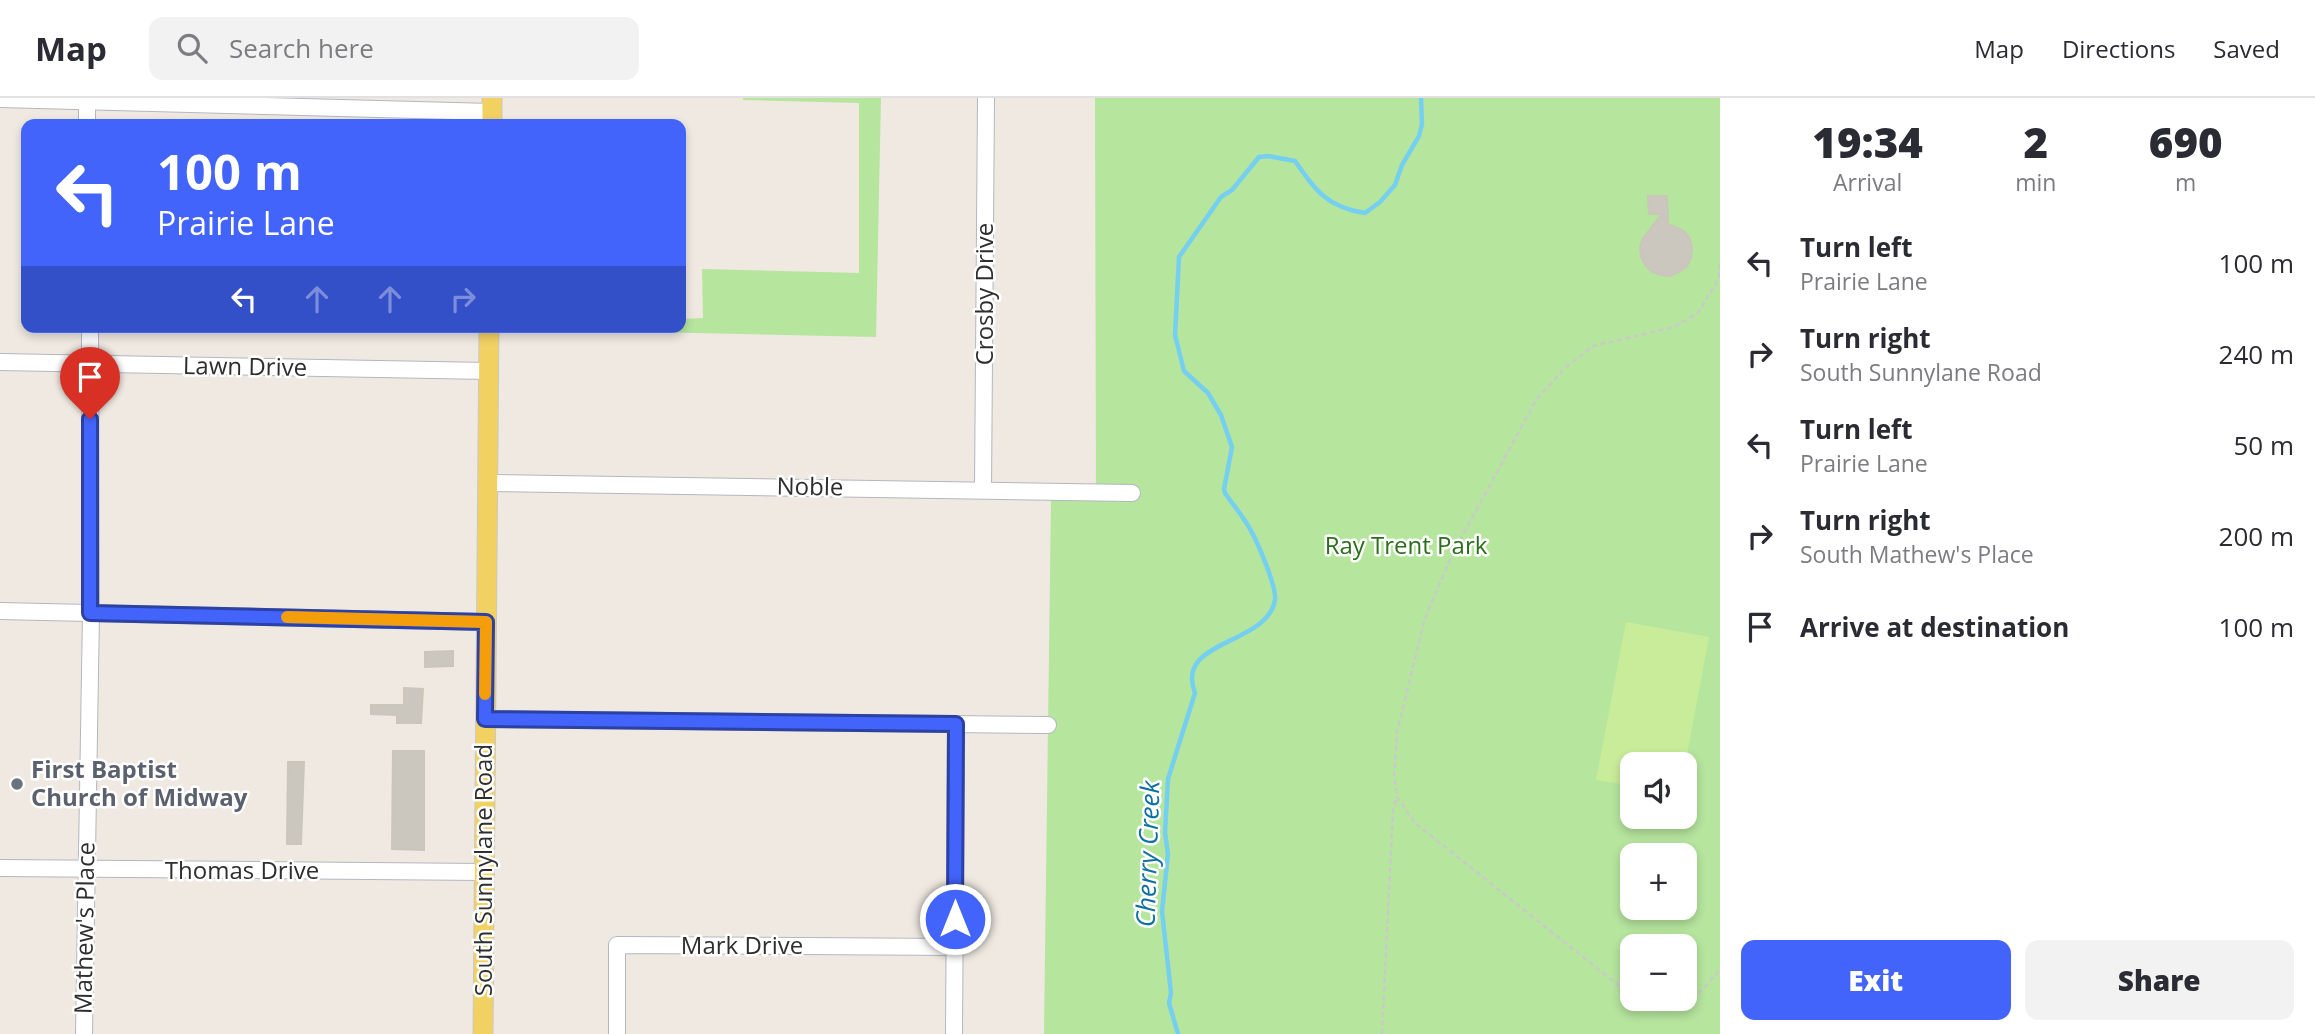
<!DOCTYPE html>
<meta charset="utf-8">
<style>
:root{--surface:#fff;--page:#f2f2f3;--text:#2b2b33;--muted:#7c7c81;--line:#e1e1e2;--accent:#4264fb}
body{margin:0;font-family:"Open Sans",sans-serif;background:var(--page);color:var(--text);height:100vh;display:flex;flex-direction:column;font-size:26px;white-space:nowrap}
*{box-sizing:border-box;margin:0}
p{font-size:23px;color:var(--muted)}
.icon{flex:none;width:38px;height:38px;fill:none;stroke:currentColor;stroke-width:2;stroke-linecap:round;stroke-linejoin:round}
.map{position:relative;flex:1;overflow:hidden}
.side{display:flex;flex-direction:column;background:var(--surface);width:595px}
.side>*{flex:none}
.guide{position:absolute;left:21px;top:21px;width:665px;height:214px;border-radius:14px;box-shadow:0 4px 10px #0003;background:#4264fb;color:#fff;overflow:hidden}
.tools{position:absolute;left:1620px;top:654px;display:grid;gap:14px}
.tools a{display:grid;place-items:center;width:77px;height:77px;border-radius:14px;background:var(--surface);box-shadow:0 4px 10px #0003;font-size:35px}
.pin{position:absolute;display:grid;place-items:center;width:60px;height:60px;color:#fff;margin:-72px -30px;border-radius:50% 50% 50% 0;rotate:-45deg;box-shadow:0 0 7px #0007}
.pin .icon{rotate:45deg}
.me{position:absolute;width:77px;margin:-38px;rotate:0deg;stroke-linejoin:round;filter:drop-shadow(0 0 5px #0008)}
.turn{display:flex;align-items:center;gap:24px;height:147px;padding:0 21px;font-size:32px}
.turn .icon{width:91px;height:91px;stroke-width:2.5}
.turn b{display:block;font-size:49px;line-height:60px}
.lanes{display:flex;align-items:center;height:66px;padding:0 21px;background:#0003;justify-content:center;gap:35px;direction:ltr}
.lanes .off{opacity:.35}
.eta{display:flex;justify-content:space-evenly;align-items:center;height:119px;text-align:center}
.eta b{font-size:42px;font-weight:800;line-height:49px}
.cta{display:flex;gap:14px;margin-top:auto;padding:14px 21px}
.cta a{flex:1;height:80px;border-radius:14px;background:var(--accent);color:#fff;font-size:28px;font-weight:800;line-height:80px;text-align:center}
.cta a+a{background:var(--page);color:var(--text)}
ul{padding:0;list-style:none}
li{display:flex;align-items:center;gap:21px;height:91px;padding:0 21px}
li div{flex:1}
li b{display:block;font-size:26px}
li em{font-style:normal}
header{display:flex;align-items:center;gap:42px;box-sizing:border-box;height:98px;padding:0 35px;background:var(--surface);border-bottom:2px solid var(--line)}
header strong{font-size:33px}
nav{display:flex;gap:38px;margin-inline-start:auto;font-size:24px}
.search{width:490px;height:63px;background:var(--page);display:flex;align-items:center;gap:18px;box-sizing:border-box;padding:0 24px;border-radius:14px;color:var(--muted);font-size:26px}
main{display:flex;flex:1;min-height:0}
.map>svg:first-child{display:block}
</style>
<header>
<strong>Map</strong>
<div class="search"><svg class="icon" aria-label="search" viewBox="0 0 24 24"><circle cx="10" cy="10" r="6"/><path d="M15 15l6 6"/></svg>Search here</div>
<nav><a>Map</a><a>Directions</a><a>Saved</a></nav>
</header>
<main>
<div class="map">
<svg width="1720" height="936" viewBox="0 0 1720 936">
<rect width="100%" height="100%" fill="#efe9e1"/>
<g fill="#b6e59e" fill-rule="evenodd">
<path d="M743,0H881L876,239L511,231L512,229H681V221L703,220L702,171L859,175V5L743,2Z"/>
<path d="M1095,0H1720V936H1044L1051,401L1096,400ZM1633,667H1685V719H1633ZM1633,758H1685V810H1633ZM1633,849H1685V901H1633Z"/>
</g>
<path fill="#c9ec9a" d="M1626,524L1709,539L1685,667H1633V688L1596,682Z"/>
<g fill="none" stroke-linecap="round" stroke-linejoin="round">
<path stroke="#75cff0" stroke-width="4.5" d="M1178,936L1169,905L1171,895L1162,813L1168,756L1165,735L1168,681L1195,595C1174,541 1267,548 1275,502C1277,489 1257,443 1250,431C1243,418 1233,407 1225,395L1224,391L1232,349L1221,317L1208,295L1184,273L1175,237L1179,159L1221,99L1232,92L1259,59L1268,58L1295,63C1316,93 1327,109 1365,115L1380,104L1395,87L1402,67L1419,38L1422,26L1421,0"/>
</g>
<g fill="#cbc7bf" stroke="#cbc5ba" stroke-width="2">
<path d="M1648,98H1667L1668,126L1684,133L1690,141L1692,150L1691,160L1687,168L1679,174L1670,178L1661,177L1652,174L1645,167L1641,158L1640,149L1643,140L1662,116H1649Z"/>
<path d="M453,553V568L425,569V554Z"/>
<path d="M404,590L423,591L421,625H397V617L371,616V607H404Z"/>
<path d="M393,653H424V752L392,751Z"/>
<path d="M288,664H304L301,746H287Z"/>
</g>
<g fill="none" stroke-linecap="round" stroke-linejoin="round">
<defs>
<g id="minor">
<path d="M87,0V26"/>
<path d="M0,1L492,14"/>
<path d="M0,264L489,273"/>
<path d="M488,385L1132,395"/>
<path d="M983,391L986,0"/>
<path d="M0,513L486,524"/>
<path d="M485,621L1048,627"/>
<path d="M0,770L484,774"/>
<path d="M84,936L91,515L90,229"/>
<path d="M617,936V847L955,849"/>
<path d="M954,936L956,627"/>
</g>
<g id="major">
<path d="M492,26V0"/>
<path d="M483,936L489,229"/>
</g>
</defs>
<use href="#minor" stroke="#b4b7c1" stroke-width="18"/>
<use href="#major" stroke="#c9c9c9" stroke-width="21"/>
<g stroke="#c9c9c9" stroke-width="2.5" stroke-dasharray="5 3.5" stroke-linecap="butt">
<path d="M1633,899L1415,725L1397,699L1394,678L1397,634L1425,520L1452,457L1536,302L1565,270L1593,248L1674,229L1698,215L1719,180L1720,162"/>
<path d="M1638,901C1644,905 1651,910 1657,912C1685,916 1704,890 1720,871"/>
<path d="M1382,936L1393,712L1397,699"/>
</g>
<use href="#minor" stroke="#fff" stroke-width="16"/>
<use href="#major" stroke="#f2d163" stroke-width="19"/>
</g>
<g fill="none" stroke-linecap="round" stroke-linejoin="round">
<defs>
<path id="route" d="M90,321V515L486,524L485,621L956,626L955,821"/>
</defs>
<use href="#route" stroke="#2b41a3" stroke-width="18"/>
<use href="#route" stroke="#4264fb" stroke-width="12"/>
<path stroke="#f59e0b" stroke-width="12" d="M287,519L486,524L485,596"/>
</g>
<circle fill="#6b7280" stroke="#fff" stroke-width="2.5" cx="17" cy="686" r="7"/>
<g text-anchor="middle" stroke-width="5" stroke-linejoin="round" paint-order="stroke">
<g font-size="24" fill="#2e2e2e" stroke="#fff">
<text transform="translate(985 196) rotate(-90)" y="8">Crosby Drive</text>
<text transform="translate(245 269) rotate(1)" y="8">Lawn Drive</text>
<text transform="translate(810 389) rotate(1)" y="8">Noble</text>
<text transform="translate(484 772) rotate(-90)" y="8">South Sunnylane Road</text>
<text x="242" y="781">Thomas Drive</text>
<text transform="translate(85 830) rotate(-89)" y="8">Mathew's Place</text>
<text x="742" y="856">Mark Drive</text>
</g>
<g font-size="24" fill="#2c6e1b" stroke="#fff">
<text x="1406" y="456">Ray Trent Park</text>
</g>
<g font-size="24" font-weight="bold" fill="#5b616d" stroke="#fff" text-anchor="start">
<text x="31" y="680">First Baptist<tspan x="31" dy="28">Church of Midway</tspan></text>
</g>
<g font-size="26" font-style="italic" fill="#0d6fa3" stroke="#fff">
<text transform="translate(1148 756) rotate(-88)" y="9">Cherry Creek</text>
</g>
</g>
</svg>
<div class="tools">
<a><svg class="icon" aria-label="sound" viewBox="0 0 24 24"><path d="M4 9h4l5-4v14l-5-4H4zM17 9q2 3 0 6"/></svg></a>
<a>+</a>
<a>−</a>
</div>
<div class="pin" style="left:90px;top:321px;background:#d93025"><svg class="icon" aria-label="arrive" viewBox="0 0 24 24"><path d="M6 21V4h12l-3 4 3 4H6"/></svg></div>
<svg class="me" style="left:955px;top:821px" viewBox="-20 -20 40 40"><circle r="17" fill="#4264fb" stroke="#fff" stroke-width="3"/><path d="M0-11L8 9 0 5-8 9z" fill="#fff"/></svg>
<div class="guide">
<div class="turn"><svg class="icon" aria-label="left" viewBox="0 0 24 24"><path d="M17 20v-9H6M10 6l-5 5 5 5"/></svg><div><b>100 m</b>Prairie Lane</div></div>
<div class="lanes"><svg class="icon" aria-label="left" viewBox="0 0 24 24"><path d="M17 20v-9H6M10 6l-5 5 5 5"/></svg><svg class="icon off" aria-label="ahead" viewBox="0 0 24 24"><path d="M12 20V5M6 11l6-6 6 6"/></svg><svg class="icon off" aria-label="ahead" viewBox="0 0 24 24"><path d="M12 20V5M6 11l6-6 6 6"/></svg><svg class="icon off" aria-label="right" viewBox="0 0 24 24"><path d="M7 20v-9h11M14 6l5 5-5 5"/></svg></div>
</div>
</div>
<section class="side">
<div class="eta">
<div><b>19:34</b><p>Arrival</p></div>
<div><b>2</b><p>min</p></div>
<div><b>690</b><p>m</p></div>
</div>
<ul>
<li><svg class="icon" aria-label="left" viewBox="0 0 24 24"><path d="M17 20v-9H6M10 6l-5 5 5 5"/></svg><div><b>Turn left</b><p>Prairie Lane</p></div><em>100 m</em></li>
<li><svg class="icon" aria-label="right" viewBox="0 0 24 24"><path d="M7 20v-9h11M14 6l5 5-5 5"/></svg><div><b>Turn right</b><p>South Sunnylane Road</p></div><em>240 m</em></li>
<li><svg class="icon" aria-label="left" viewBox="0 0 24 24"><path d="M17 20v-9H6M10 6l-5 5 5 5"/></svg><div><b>Turn left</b><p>Prairie Lane</p></div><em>50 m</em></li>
<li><svg class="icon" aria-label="right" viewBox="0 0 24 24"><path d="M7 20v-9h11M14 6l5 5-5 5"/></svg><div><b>Turn right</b><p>South Mathew's Place</p></div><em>200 m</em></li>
<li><svg class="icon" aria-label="arrive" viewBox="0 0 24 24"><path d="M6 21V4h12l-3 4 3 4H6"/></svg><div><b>Arrive at destination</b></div><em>100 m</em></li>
</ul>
<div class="cta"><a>Exit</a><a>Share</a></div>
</section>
</main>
